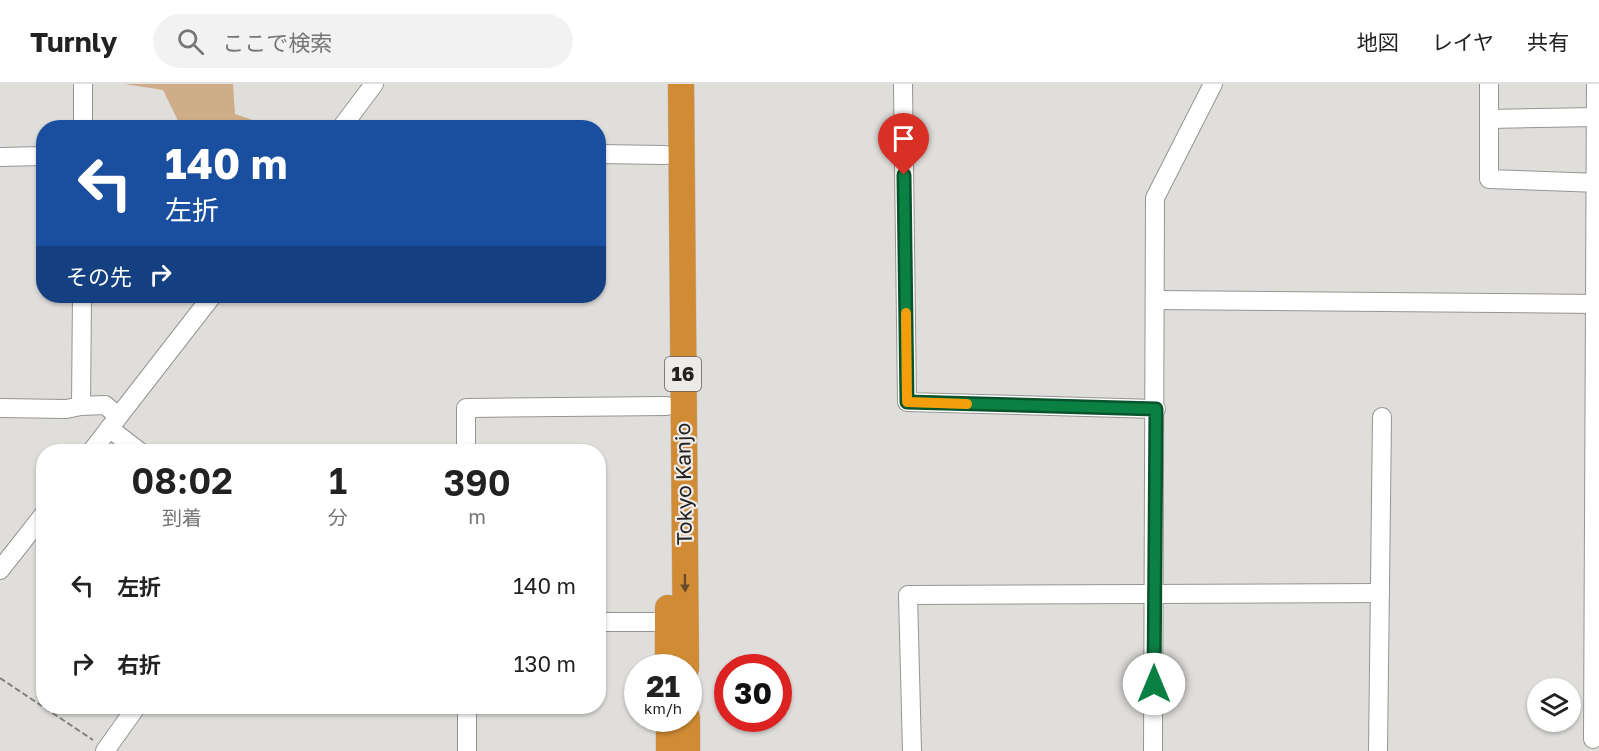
<!DOCTYPE html>
<html lang="ja">
<meta charset="utf-8">
<style>
:root{--surface:#fff;--page:#f2f2f2;--text:#222;--muted:#767676;--line:#e0e0e0}
body{margin:0;font-family:"Golos Text","Noto Sans JP",sans-serif;background:var(--page);color:var(--text);height:100vh;display:flex;flex-direction:column;font-size:22px;white-space:nowrap}
*{box-sizing:border-box;margin:0}
p{font-size:20px;color:var(--muted)}
.icon{flex:none;width:33px;height:33px;fill:none;stroke:currentColor;stroke-width:2;stroke-linecap:round;stroke-linejoin:round}
.map{position:relative;flex:1;overflow:hidden}
.side{position:absolute;left:36px;top:360px;width:570px;height:270px;display:flex;flex-direction:column;background:var(--surface);border-radius:24px;box-shadow:0 2px 4px #0004}
.side>*{flex:none}
.guide{position:absolute;left:36px;top:36px;width:570px;height:183px;border-radius:24px;box-shadow:0 2px 4px #0004;background:#1a4fa0;color:#fff;overflow:hidden}
.tools{position:absolute;left:1527px;top:594px;display:grid;gap:12px}
.tools a{display:grid;place-items:center;width:54px;height:54px;border-radius:50%;background:var(--surface);box-shadow:0 2px 4px #0004;font-size:30px}
.speed{position:absolute;left:624px;top:570px;display:flex;gap:12px;font-size:30px;font-weight:700;text-align:center}
.speed>*{display:grid;place-content:center;width:78px;height:78px;border-radius:50%;background:var(--surface);box-shadow:0 2px 4px #0004;line-height:1}
.speed small{font-size:15px;font-weight:400}
.speed .limit{border:9px solid #d22;background:#fff;color:#111}
.pin{position:absolute;display:grid;place-items:center;width:51px;height:51px;color:#fff;margin:-62px -26px;border-radius:50% 50% 50% 0;rotate:-45deg;box-shadow:0 0 6px #0007}
.pin .icon{rotate:45deg}
.me{position:absolute;width:66px;margin:-33px;rotate:0deg;stroke-linejoin:round;filter:drop-shadow(0 0 4px #0008)}
.turn{display:flex;align-items:center;gap:21px;height:126px;padding:0 30px;font-size:27px}
.turn .icon{width:78px;height:78px;stroke-width:2.5}
.turn b{display:block;font-size:42px;line-height:51px}
.then{display:flex;align-items:center;height:57px;padding:0 30px;background:#0003;gap:12px;font-size:22px}
.eta{display:flex;justify-content:space-evenly;align-items:center;height:102px;text-align:center}
.eta b{font-size:36px;font-weight:600;line-height:42px}
ul{padding:0;list-style:none}
li{display:flex;align-items:center;gap:18px;height:78px;padding:0 30px}
li div{flex:1}
li b{display:block;font-size:22px}
li em{font-style:normal}
header{display:flex;align-items:center;gap:36px;box-sizing:border-box;height:84px;padding:0 30px;background:var(--surface);border-bottom:2px solid var(--line)}
header strong{font-size:28px}
nav{display:flex;gap:33px;margin-inline-start:auto;font-size:21px}
.search{width:420px;height:54px;background:var(--page);display:flex;align-items:center;gap:15px;box-sizing:border-box;padding:0 21px;border-radius:33px;color:var(--muted);font-size:22px}
.map>svg:first-child{display:block}
</style>
<header>
<strong>Turnly</strong>
<div class="search"><svg class="icon" aria-label="search" viewBox="0 0 24 24"><circle cx="10" cy="10" r="6"/><path d="M15 15l6 6"/></svg>ここで検索</div>
<nav><a>地図</a><a>レイヤ</a><a>共有</a></nav>
</header>
<div class="map">
<svg width="1599" height="667" viewBox="0 0 1599 667">
<rect width="100%" height="100%" fill="#e0dedb"/>
<g fill="#cfad88">
<path d="M124,0H233L235,30L273,43H181L163,6Z"/>
<path d="M238,212H343L245,218Z"/>
</g>
<g fill="none" stroke-linecap="round" stroke-linejoin="round">
<defs>
<g id="minor">
<path d="M83,0V44"/>
<path d="M903,0L907,318L1156,325"/>
<path d="M1489,0V95L1599,99"/>
<path d="M1489,35L1596,33"/>
<path d="M341,44L374,0"/>
<path d="M598,70L665,71"/>
<path d="M0,73L44,72"/>
<path d="M1155,216L1599,220"/>
<path d="M81,322L82,212"/>
<path d="M0,324L66,325L81,322L105,321L118,332"/>
<path d="M109,344L140,368"/>
<path d="M91,368L212,212"/>
<path d="M466,368V324L667,322"/>
<path d="M0,486L44,430"/>
<path d="M598,538H668"/>
<path d="M467,622V667"/>
<path d="M1593,655L1596,0"/>
<path d="M105,667L137,622"/>
<path d="M912,667L908,511L1380,509"/>
<path d="M1153,667L1155,114L1213,0"/>
<path d="M1378,667L1382,333"/>
</g>
<g id="highway">
<path d="M681,0L686,584"/>
<path d="M668,524V584"/>
<path d="M669,634V667"/>
<path d="M687,634V667"/>
</g>
</defs>
<use href="#minor" stroke="#979593" stroke-width="20"/>
<use href="#highway" stroke="#bdbdbc" stroke-width="27"/>
<path stroke="#82817f" stroke-width="2" stroke-dasharray="6 3" stroke-linecap="butt" d="M0,594L93,656"/>
<use href="#minor" stroke="#fff" stroke-width="18"/>
<use href="#highway" stroke="#d08b34" stroke-width="26"/>
</g>
<defs><path id="oneway-solid" d="M-6-.8H1V-3.2L6.5 0L1 3.2V.8H-6Z" transform="scale(1.5)"/></defs>
<use fill="#684c29" href="#oneway-solid" transform="translate(685 499) rotate(89)"/>
<g fill="none" stroke-linecap="round" stroke-linejoin="round">
<defs>
<path id="route" d="M904,91L907,318L1156,325L1154,600"/>
</defs>
<use href="#route" stroke="#07532c" stroke-width="15"/>
<use href="#route" stroke="#0b8043" stroke-width="10"/>
<path stroke="#f59e0b" stroke-width="10" d="M906,229L907,318L967,320"/>
</g>
<g text-anchor="middle" stroke-width="4.5" stroke-linejoin="round" paint-order="stroke">
<rect fill="#edebe8" stroke="#605e5d" stroke-width="1.5" x="665" y="273" width="36" height="34" rx="4.5"/>
<g font-size="20" font-weight="bold" fill="#232221">
<text x="683" y="297">16</text>
</g>
<g font-size="21" fill="#232221" stroke="#edebe8">
<text transform="translate(684 400) rotate(-91)" y="7">Tokyo Kanjo</text>
</g>
</g>
</svg>
<div class="tools">
<a><svg class="icon" aria-label="layers" viewBox="0 0 24 24"><path d="M12 4l9 5-9 5-9-5zM3 14l9 5 9-5"/></svg></a>
</div>
<div class="speed"><div>21<small>km/h</small></div><div class="limit">30</div></div>
<div class="pin" style="left:904px;top:91px;background:#d93025"><svg class="icon" aria-label="arrive" viewBox="0 0 24 24"><path d="M6 21V4h12l-3 4 3 4H6"/></svg></div>
<svg class="me" style="left:1154px;top:600px" viewBox="-20 -20 40 40"><circle r="19" fill="#fff"/><path d="M0-13L10 11 0 6-10 11z" fill="#0b8043"/></svg>
<div class="guide">
<div class="turn"><svg class="icon" aria-label="left" viewBox="0 0 24 24"><path d="M17 20v-9H6M10 6l-5 5 5 5"/></svg><div><b>140 m</b>左折</div></div>
<div class="then">その先<svg class="icon" aria-label="right" viewBox="0 0 24 24"><path d="M7 20v-9h11M14 6l5 5-5 5"/></svg></div>
</div>
<section class="side">
<div class="eta">
<div><b>08:02</b><p>到着</p></div>
<div><b>1</b><p>分</p></div>
<div><b>390</b><p>m</p></div>
</div>
<ul>
<li><svg class="icon" aria-label="left" viewBox="0 0 24 24"><path d="M17 20v-9H6M10 6l-5 5 5 5"/></svg><div><b>左折</b></div><em>140 m</em></li>
<li><svg class="icon" aria-label="right" viewBox="0 0 24 24"><path d="M7 20v-9h11M14 6l5 5-5 5"/></svg><div><b>右折</b></div><em>130 m</em></li>
</ul>
</section>
</div>
